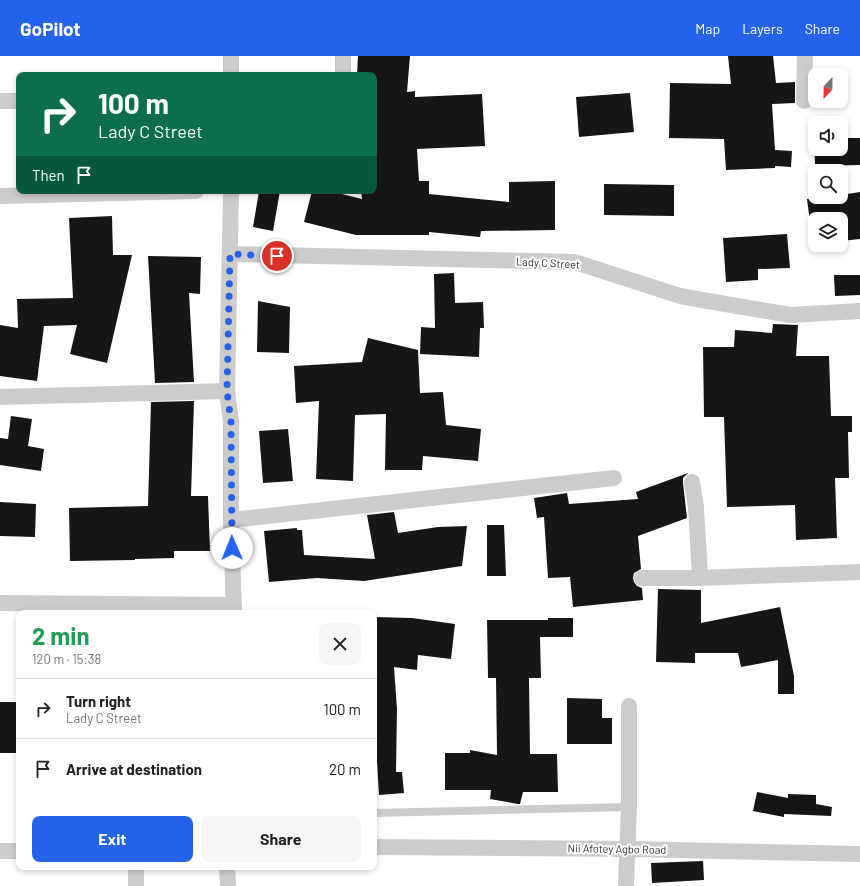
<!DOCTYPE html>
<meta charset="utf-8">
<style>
:root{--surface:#fff;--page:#f6f6f6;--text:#202124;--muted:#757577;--line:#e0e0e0;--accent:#2563eb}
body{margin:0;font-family:Barlow,sans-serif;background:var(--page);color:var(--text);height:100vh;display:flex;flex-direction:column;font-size:15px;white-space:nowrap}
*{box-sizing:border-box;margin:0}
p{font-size:13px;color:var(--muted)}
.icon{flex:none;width:22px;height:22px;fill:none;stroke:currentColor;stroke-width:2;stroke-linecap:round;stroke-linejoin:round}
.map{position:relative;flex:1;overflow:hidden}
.details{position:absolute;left:16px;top:554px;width:361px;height:260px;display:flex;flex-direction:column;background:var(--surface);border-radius:8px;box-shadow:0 2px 6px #0003}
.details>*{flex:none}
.hud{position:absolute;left:16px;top:16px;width:361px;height:122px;border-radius:8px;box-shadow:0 2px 6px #0003;background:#0b6e4f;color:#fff;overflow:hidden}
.needle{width:26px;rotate:202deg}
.buttons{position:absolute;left:808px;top:12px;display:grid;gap:8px}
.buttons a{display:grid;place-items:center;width:40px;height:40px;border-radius:8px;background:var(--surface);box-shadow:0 2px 6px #0003;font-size:20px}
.pin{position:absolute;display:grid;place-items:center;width:34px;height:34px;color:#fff;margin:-17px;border:2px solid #fff;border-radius:50%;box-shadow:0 1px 4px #0007}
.me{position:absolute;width:44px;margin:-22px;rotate:359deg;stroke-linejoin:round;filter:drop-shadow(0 0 3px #0008)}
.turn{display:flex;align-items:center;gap:14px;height:84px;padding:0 16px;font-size:18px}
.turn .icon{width:52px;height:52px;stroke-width:2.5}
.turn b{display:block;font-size:28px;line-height:34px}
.then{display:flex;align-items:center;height:38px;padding:0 16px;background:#0003;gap:8px;font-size:15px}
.round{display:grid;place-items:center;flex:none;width:42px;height:42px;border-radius:8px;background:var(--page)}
.summary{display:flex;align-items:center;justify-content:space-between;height:68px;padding:0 16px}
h1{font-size:24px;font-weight:700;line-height:30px;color:#1e9e55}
.primary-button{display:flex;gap:8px;margin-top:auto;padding:8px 16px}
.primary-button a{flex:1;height:46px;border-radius:8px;background:var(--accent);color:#fff;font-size:16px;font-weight:700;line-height:46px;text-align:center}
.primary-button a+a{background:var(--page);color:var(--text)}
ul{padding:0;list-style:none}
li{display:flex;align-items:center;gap:12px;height:60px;padding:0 16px;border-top:1px solid var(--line)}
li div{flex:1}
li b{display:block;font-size:15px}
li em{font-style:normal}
header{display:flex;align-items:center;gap:24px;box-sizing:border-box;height:56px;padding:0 20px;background:var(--accent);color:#fff}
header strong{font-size:19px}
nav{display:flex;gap:22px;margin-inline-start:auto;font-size:14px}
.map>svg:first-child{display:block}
</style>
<header>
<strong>GoPilot</strong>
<nav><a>Map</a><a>Layers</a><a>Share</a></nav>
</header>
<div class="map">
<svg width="860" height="830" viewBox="0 0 860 830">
<rect width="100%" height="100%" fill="#fff"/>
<g fill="#161616">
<path d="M358,0H410L407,36L415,35V41L482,38L485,90L417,93L419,125H429V138L509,146V126L555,125V174L481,175L480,181L429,176V179H356L304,166L312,135H330L362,143L361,135H374V19H357Z"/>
<path d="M728,0H773L776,27L795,26V47L772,48L775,94L792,95L791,111L775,110V112L726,114L724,83L669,82L670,27L731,28Z"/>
<path d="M630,37L634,76L579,81L576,41Z"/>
<path d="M841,82H860V109L815,110L814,83L815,93H841Z"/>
<path d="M604,128L674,129V160L604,159Z"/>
<path d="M259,135H280L273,175L253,171Z"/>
<path d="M860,136V183L841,185V163H815V189H813L807,143L823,141H841V139Z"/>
<path d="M112,160L113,199H132L107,307L70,298L77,269L44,270L37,325L0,320V269L18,272L17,243L73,242L69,162Z"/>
<path d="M787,178L790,212L758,213V224L726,226L723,182Z"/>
<path d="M148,200L201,201L200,238L189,237L194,326L155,327Z"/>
<path d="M454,217L455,247L483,246L484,272H480L479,301L420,298L421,271L435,272L434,218Z"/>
<path d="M834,219H860V239L835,240Z"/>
<path d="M258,245L290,251L289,297L257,296Z"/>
<path d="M773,268L798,269L796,300H829L831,360H852V376H848L849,422H835L837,482L796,484L795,449L727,451L724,361H704L703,291H734L735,274L772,277Z"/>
<path d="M368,282L418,294L420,337L443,336L446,369L481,373L478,405L423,400L422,414H385L386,358L355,359L353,425L316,423L319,345L296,347L294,310L362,306Z"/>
<path d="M194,345L191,440H208L210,495H174V502L135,503V504L70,505L69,452L148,450L151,346Z"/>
<path d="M11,360L32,363L28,390L44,393L41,415L0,409V382L8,383Z"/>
<path d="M288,373L293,425L263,427L259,375Z"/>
<path d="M688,417L683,422V427L687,462L638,480L641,513L634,517L633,522L634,526L637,530L642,532L643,544L573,551L570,521L548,522L544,461L537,462L534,442L567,437L569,448L638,443L636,436Z"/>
<path d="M0,446L36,448L35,481L0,480Z"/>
<path d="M394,456L398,477L438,471L467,470L462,510L364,525L317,522L269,526L264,475L297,472V474H302L304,499L375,503L367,459Z"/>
<path d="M487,469H504L506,520H487Z"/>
<path d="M658,533L701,534V567L780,551L794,620V638H778V604L741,611L738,597H695V607L656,606Z"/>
<path d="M374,561L412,562L455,568L451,603L418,599L417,614L394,611L397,653L396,716H402L404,737L379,739L377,705H374Z"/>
<path d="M548,562H573V581H540L541,622H529L530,698H557L558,736H523L520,748H518L490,743L491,734H445V697H470V694L497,699L496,622H488L487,564H548Z"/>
<path d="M567,642L602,643V662H612V688H567Z"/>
<rect x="0" y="646" width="19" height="51"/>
<path d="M757,736L788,742V738L816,739V748L832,751L831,760L784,758V761L753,755Z"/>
<path d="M703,805L704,824L652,827L651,807Z"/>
</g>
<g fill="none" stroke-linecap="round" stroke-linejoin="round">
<path stroke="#ccc" stroke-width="8" d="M374,757L629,751"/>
<g stroke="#ccc" stroke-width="16">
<path d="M231,0V19"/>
<path d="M343,19V0"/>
<path d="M0,45H19"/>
<path d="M804,45L805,0"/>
<path d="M231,135L227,335L231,366V464L234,557"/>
<path d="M0,140L196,135"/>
<path d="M230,198L575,206L680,240L708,245L790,259L860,255"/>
<path d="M0,341L227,335"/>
<path d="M692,426L696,451L700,522"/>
<path d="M231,464L614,422"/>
<path d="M642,522H700L860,516"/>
<path d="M0,547L234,549"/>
<path d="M374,791L628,793L860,798"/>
<path d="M0,795H19"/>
<path d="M136,811V830"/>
<path d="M227,811L228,830"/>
<path d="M626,830L629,751V650"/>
</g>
</g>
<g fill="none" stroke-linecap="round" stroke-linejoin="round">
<path stroke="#2563eb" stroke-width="7" stroke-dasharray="0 12.6" d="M232,492L231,366L227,335L230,198L277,200"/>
</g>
<g text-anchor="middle" stroke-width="4" stroke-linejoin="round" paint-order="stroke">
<g font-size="11" fill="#2f2f2f" stroke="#fff">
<text transform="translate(548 207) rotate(3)" y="4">Lady C Street</text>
<text transform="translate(617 793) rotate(1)" y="4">Nii Afotey Agbo Road</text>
</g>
</g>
</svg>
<div class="buttons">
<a><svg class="needle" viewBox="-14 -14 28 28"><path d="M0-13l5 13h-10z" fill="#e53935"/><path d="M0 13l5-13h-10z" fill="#757577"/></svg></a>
<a><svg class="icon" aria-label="sound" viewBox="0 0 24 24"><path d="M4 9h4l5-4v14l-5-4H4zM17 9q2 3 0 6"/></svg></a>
<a><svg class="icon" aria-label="search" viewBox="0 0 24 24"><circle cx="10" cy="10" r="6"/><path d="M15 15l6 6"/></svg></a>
<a><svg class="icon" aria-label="layers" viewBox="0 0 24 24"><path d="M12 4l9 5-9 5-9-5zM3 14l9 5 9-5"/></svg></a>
</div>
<div class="pin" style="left:277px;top:200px;background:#d93025"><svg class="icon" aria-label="arrive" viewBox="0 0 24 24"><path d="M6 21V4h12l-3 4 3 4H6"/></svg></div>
<svg class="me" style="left:232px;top:492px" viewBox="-20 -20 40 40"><circle r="19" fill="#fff"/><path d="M0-13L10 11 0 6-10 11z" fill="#2563eb"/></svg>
<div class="hud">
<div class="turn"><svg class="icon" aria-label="right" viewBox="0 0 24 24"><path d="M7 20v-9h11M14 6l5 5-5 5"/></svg><div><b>100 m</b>Lady C Street</div></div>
<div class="then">Then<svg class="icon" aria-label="arrive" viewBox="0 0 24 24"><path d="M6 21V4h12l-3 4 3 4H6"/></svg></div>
</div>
<section class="details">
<div class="summary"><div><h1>2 min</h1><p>120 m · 15:38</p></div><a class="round"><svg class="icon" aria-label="close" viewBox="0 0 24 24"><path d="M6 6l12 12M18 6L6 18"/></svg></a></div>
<ul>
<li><svg class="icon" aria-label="right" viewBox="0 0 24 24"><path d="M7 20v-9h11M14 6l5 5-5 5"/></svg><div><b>Turn right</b><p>Lady C Street</p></div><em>100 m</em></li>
<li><svg class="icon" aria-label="arrive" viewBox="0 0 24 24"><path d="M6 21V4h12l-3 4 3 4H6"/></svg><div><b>Arrive at destination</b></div><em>20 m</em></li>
</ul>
<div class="primary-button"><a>Exit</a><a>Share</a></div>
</section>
</div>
